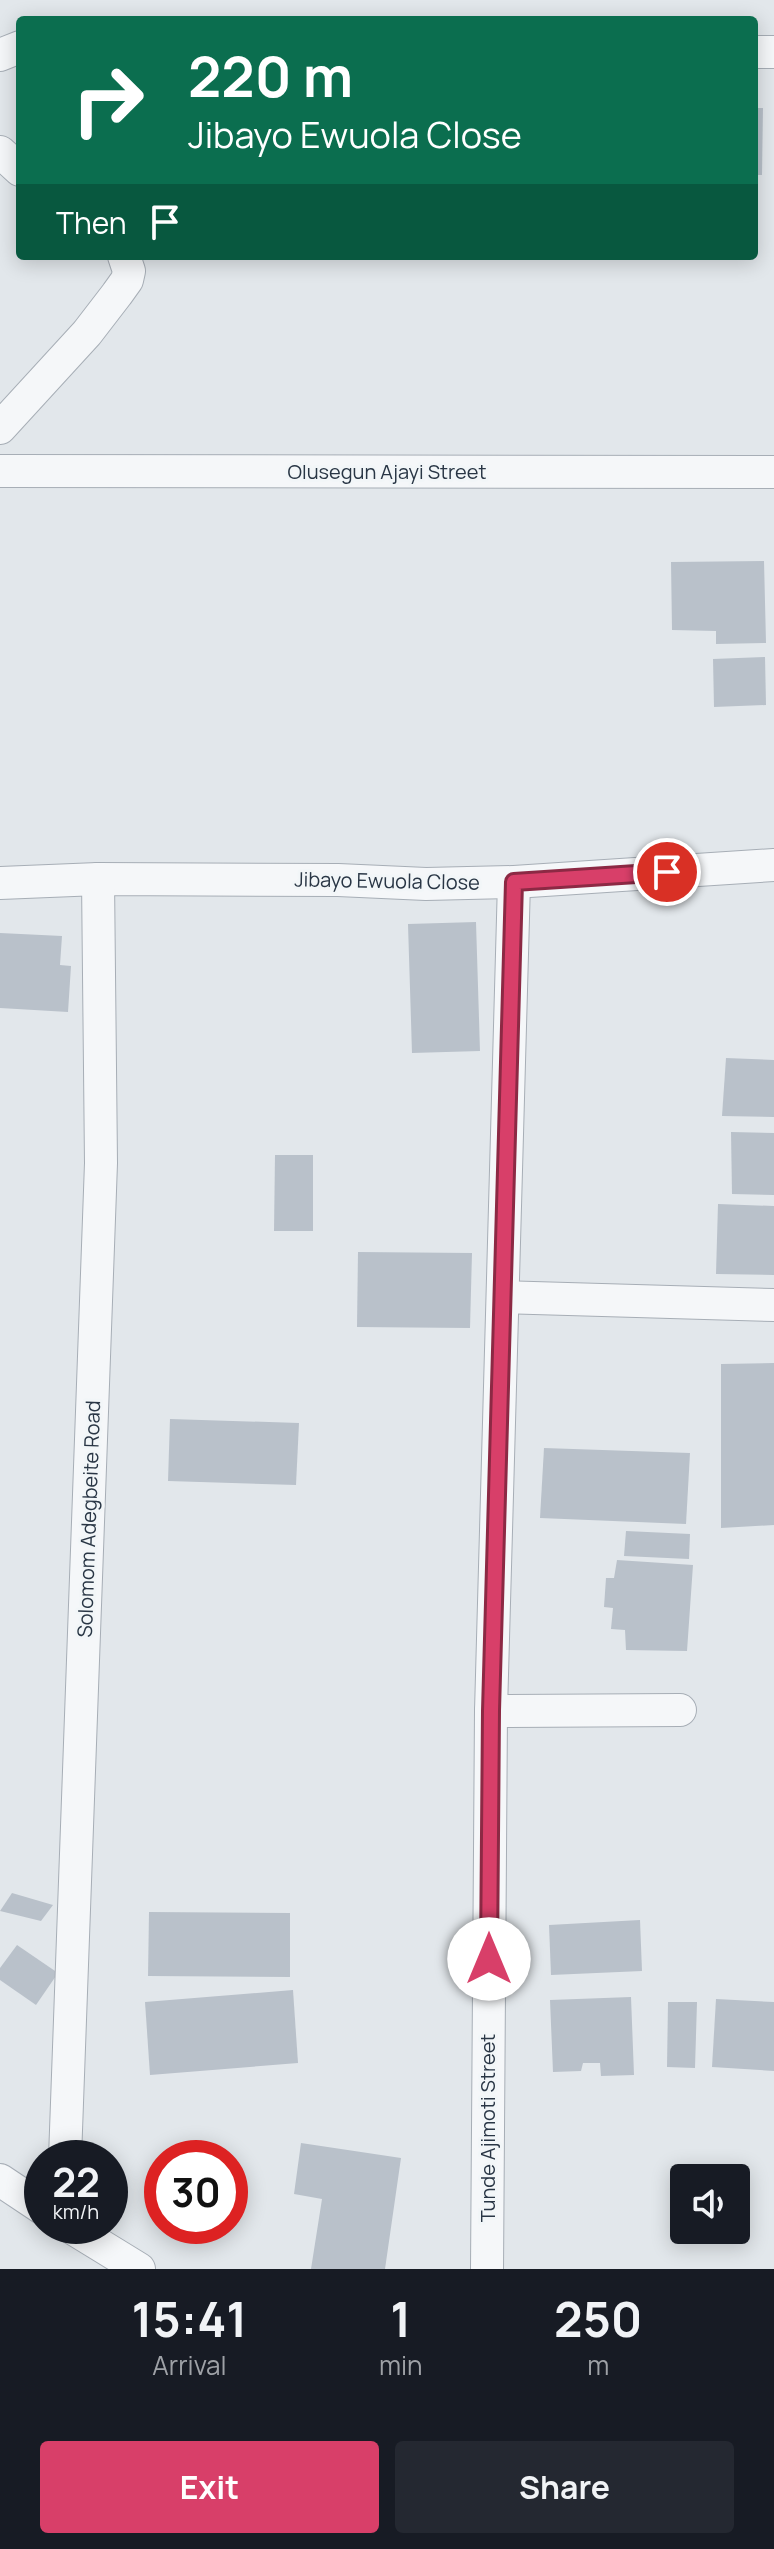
<!DOCTYPE html>
<style>
:root{--surface:#171b24;--page:#242831;--text:#f1f3f6;--muted:#9ea1a6;--accent:#d83f69}
body{margin:0;font-family:Manrope,sans-serif;background:var(--page);color:var(--text);height:100vh;display:flex;flex-direction:column;font-size:30px;white-space:nowrap}
*{box-sizing:border-box;margin:0}
p{font-size:26px;color:var(--muted)}
.icon{flex:none;width:44px;height:44px;fill:none;stroke:currentColor;stroke-width:2;stroke-linecap:round;stroke-linejoin:round}
.map{position:relative;height:2269px;overflow:hidden}
.side{display:flex;flex-direction:column;background:var(--surface);flex:1}
.side>*{flex:none}
.banner{position:absolute;left:16px;top:16px;width:742px;height:244px;border-radius:8px;box-shadow:0 4px 20px #0003;background:#0b6e4f;color:#fff;overflow:hidden}
.fabs{position:absolute;left:670px;top:2164px;display:grid;gap:16px}
.fabs a{display:grid;place-items:center;width:80px;height:80px;border-radius:8px;background:var(--surface);box-shadow:0 4px 20px #0003;font-size:40px}
.speed{position:absolute;left:24px;top:2140px;display:flex;gap:16px;font-size:40px;font-weight:700;text-align:center}
.speed>*{display:grid;place-content:center;width:104px;height:104px;border-radius:50%;background:var(--surface);box-shadow:0 4px 20px #0003;line-height:1}
.speed small{font-size:20px;font-weight:400}
.speed .limit{border:12px solid #d22;background:#fff;color:#111}
.pin{position:absolute;display:grid;place-items:center;width:68px;height:68px;color:#fff;margin:-34px;border:4px solid #fff;border-radius:50%;box-shadow:0 2px 8px #0007}
.me{position:absolute;width:88px;margin:-44px;rotate:0deg;stroke-linejoin:round;filter:drop-shadow(0 0 6px #0008)}
.turn{display:flex;align-items:center;gap:28px;height:168px;padding:0 40px;font-size:36px}
.turn .icon{width:104px;height:104px;stroke-width:2.5}
.turn b{display:block;font-size:56px;line-height:68px}
.then{display:flex;align-items:center;height:76px;padding:0 40px;background:#0003;gap:16px;font-size:30px}
.eta{display:flex;justify-content:space-evenly;align-items:center;height:136px;text-align:center}
.eta b{font-size:48px;font-weight:700;line-height:56px}
.button{display:flex;gap:16px;margin-top:auto;padding:16px 40px}
.button a{flex:1;height:92px;border-radius:8px;background:var(--accent);color:#fff;font-size:32px;font-weight:700;line-height:92px;text-align:center}
.button a+a{background:var(--page);color:var(--text)}
.map>svg:first-child{display:block}
</style>
<div class="map">
<svg width="774" height="2269" viewBox="0 0 774 2269">
<rect width="100%" height="100%" fill="#e2e7eb"/>
<g fill="#b9c1ca">
<path d="M754,108H763L762,175H754Z"/>
<rect x="754" y="190" width="4" height="24"/>
<path d="M764,561L766,643L716,644V631L672,630L671,562Z"/>
<path d="M765,657L766,705L714,707L713,659Z"/>
<path d="M476,922L480,1051L412,1053L408,924Z"/>
<path d="M0,933L62,936L60,965L71,966L68,1012L0,1008Z"/>
<path d="M726,1058L774,1060V1117L722,1116Z"/>
<path d="M731,1132L774,1133V1195L732,1194Z"/>
<path d="M275,1155H313V1231H274Z"/>
<path d="M718,1204L774,1206V1275L716,1274Z"/>
<path d="M358,1252L472,1253L470,1328L357,1327Z"/>
<path d="M774,1363V1525L721,1528V1364Z"/>
<path d="M170,1419L299,1423L296,1485L168,1481Z"/>
<path d="M544,1448L690,1453L686,1524L540,1518Z"/>
<path d="M626,1531L690,1534L689,1559L624,1556Z"/>
<path d="M617,1560L693,1565L687,1651L626,1650L625,1630L611,1629L613,1608L604,1607L606,1578H614Z"/>
<path d="M12,1893L53,1905L41,1921L0,1911Z"/>
<path d="M149,1912L290,1913V1977L148,1976Z"/>
<path d="M640,1920L642,1971L551,1975L549,1925Z"/>
<path d="M17,1945L58,1973L36,2005L0,1980V1968Z"/>
<path d="M293,1990L298,2063L150,2075L145,2002Z"/>
<path d="M631,1997L634,2075L601,2076L600,2063H583L581,2071L553,2072L550,2000Z"/>
<path d="M716,1999L774,2002V2071L712,2067Z"/>
<path d="M668,2002H697L695,2068L667,2067Z"/>
<path d="M301,2143L401,2158L385,2269H311L322,2199L294,2194Z"/>
</g>
<g fill="none" stroke-linecap="round" stroke-linejoin="round">
<defs>
<g id="minor">
<path d="M754,52H774"/>
<path d="M0,55L20,47"/>
<path d="M0,152L20,170"/>
<path d="M0,428L87,333L117,294L127,280L129,271L124,256"/>
<path d="M0,471L774,472"/>
<path d="M0,883L98,879L338,880L426,884L514,882L774,865"/>
<path d="M503,1297L774,1305"/>
<path d="M491,1711L680,1710"/>
<path d="M65,2158L101,1163L98,879"/>
<path d="M0,2180L42,2208"/>
<path d="M69,2226L139,2269"/>
<path d="M487,2269L491,1711L514,882"/>
</g>
</defs>
<use href="#minor" stroke="#a7aeb6" stroke-width="34"/>
<use href="#minor" stroke="#f5f7f9" stroke-width="32"/>
</g>
<g fill="none" stroke-linecap="round" stroke-linejoin="round">
<defs>
<path id="route" d="M489,1959L491,1711L514,882L667,872"/>
</defs>
<use href="#route" stroke="#8c2944" stroke-width="20"/>
<use href="#route" stroke="#d83f69" stroke-width="14"/>
</g>
<g text-anchor="middle" stroke-width="6" stroke-linejoin="round" paint-order="stroke">
<g font-size="20" fill="#293645" stroke="#f2f6f8">
<text x="387" y="479">Olusegun Ajayi Street</text>
<text transform="translate(387 881) rotate(1)" y="7">Jibayo Ewuola Close</text>
<text transform="translate(89 1519) rotate(-88)" y="7">Solomom Adegbeite Road</text>
<text transform="translate(488 2128) rotate(-90)" y="7">Tunde Ajimoti Street</text>
</g>
</g>
</svg>
<div class="fabs">
<a><svg class="icon" aria-label="sound" viewBox="0 0 24 24"><path d="M4 9h4l5-4v14l-5-4H4zM17 9q2 3 0 6"/></svg></a>
</div>
<div class="speed"><div>22<small>km/h</small></div><div class="limit">30</div></div>
<div class="pin" style="left:667px;top:872px;background:#d93025"><svg class="icon" aria-label="arrive" viewBox="0 0 24 24"><path d="M6 21V4h12l-3 4 3 4H6"/></svg></div>
<svg class="me" style="left:489px;top:1959px" viewBox="-20 -20 40 40"><circle r="19" fill="#fff"/><path d="M0-13L10 11 0 6-10 11z" fill="#d83f69"/></svg>
<div class="banner">
<div class="turn"><svg class="icon" aria-label="right" viewBox="0 0 24 24"><path d="M7 20v-9h11M14 6l5 5-5 5"/></svg><div><b>220 m</b>Jibayo Ewuola Close</div></div>
<div class="then">Then<svg class="icon" aria-label="arrive" viewBox="0 0 24 24"><path d="M6 21V4h12l-3 4 3 4H6"/></svg></div>
</div>
</div>
<section class="side">
<div class="eta">
<div><b>15:41</b><p>Arrival</p></div>
<div><b>1</b><p>min</p></div>
<div><b>250</b><p>m</p></div>
</div>
<div class="button"><a>Exit</a><a>Share</a></div>
</section>
